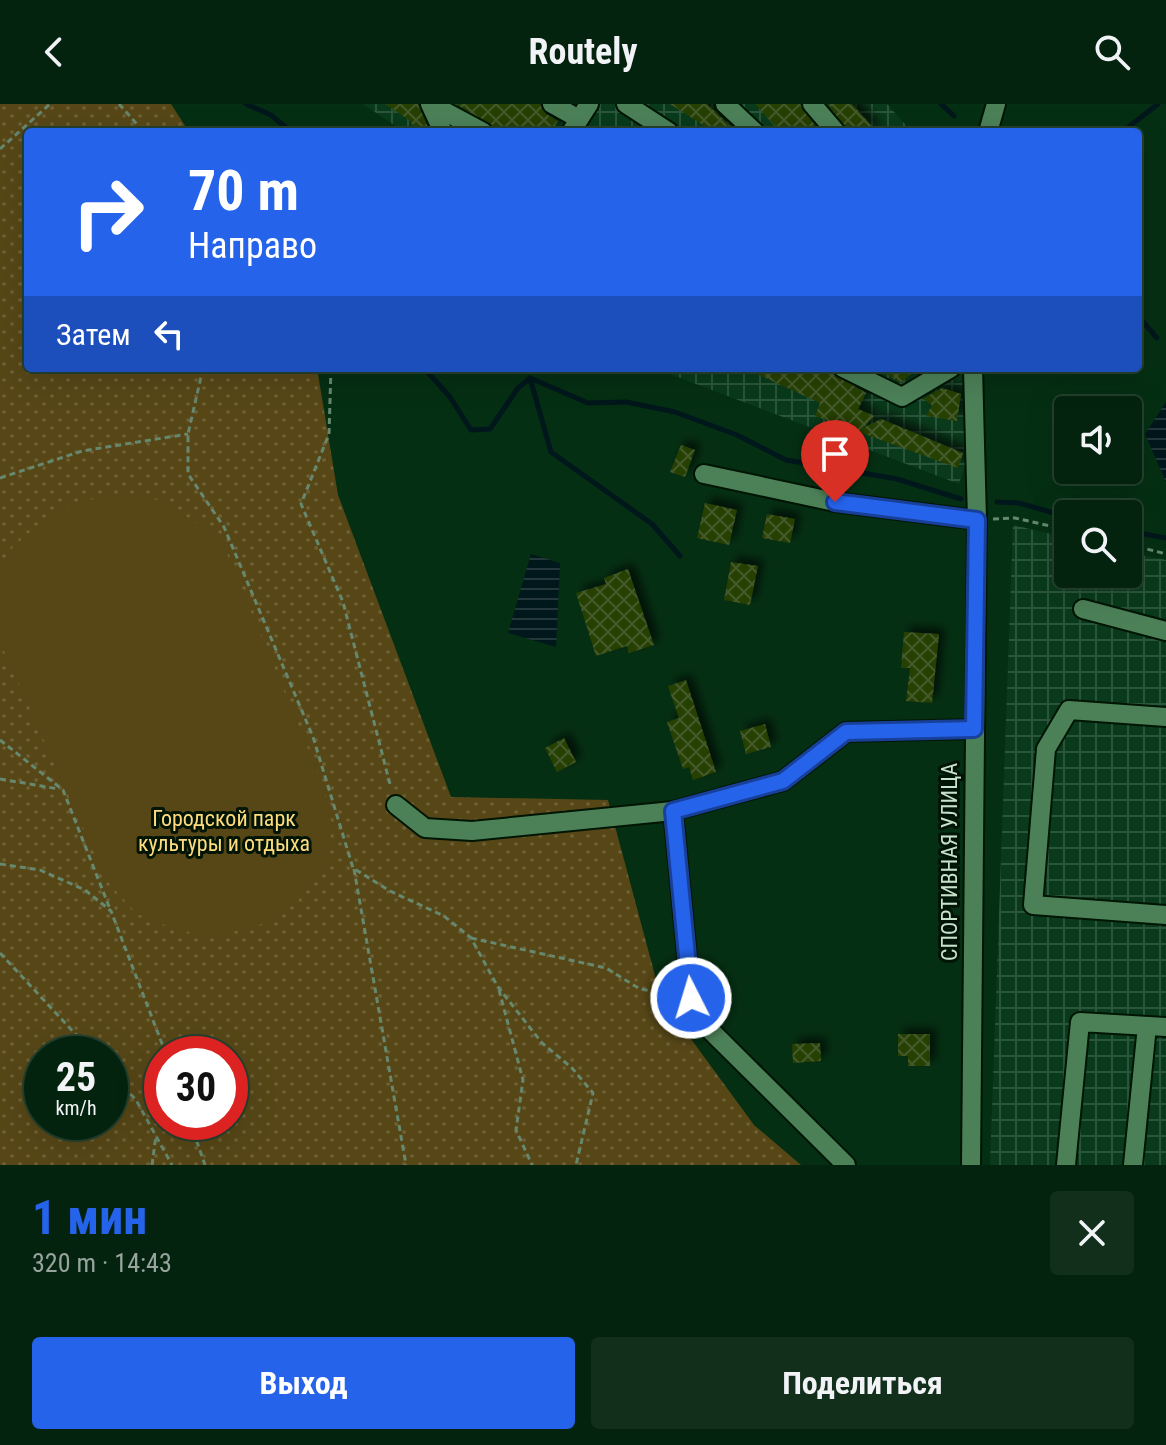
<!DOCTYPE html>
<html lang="ru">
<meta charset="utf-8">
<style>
:root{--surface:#04230e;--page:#122f1c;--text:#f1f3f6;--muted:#97a49e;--line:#25402e;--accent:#2563eb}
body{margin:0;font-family:"Roboto Condensed",sans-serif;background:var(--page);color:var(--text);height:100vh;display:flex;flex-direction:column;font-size:30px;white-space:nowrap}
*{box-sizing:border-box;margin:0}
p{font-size:26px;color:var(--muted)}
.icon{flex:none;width:44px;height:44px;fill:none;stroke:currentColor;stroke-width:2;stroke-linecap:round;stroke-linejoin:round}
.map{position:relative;height:1061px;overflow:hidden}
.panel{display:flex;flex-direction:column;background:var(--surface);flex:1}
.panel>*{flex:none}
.top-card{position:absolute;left:24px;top:24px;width:1118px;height:244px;border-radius:8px;box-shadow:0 8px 32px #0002,0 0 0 2px var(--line);background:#2563eb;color:#fff;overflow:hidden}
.tools{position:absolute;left:1054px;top:292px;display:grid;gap:16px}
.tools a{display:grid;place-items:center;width:88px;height:88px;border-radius:8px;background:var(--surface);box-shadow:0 8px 32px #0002,0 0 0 2px var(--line);font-size:40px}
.speed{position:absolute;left:24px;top:932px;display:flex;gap:16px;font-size:40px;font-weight:700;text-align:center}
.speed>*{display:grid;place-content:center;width:104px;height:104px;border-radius:50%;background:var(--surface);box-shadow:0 8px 32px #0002,0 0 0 2px var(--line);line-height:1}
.speed small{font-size:20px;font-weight:400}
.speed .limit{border:12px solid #d22;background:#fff;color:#111}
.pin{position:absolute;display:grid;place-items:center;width:68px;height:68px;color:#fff;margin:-82px -34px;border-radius:50% 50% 50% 0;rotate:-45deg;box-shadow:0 0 8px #0007}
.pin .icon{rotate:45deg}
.me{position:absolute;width:88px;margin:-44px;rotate:355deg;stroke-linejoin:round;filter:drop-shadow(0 0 6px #0008)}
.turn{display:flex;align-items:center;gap:28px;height:168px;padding:0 32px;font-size:36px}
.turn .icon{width:104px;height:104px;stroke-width:2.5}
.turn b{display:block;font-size:56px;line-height:68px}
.then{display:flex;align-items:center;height:76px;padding:0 32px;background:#0003;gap:16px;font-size:30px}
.round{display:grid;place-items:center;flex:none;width:84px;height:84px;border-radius:8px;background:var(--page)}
.head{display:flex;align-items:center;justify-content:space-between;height:136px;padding:0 32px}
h1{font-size:48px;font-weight:700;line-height:60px;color:var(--accent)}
.button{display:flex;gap:16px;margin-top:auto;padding:16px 32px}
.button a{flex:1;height:92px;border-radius:8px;background:var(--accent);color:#fff;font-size:32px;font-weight:700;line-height:92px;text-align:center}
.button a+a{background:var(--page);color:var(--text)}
header{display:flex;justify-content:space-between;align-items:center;height:104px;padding:0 32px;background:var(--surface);font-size:36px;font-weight:700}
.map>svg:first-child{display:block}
</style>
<header><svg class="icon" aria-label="back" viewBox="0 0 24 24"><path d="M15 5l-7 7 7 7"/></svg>Routely<svg class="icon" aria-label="search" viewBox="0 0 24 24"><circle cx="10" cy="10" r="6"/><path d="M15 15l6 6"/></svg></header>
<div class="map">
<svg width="1166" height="1061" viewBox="0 0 1166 1061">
<defs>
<pattern id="industrial-grid" width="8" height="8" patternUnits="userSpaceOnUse" patternTransform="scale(2)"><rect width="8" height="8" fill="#093a1b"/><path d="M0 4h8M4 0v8" fill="none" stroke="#2b563b"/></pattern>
<pattern id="park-dots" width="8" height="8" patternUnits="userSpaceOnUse" patternTransform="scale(2)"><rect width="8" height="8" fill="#574717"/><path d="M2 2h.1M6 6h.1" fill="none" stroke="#6e6137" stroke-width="1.8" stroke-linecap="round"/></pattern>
<pattern id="water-rules" width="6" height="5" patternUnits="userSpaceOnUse" patternTransform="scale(2)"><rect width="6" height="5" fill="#00171c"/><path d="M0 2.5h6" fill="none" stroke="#24383c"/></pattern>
<pattern id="building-cross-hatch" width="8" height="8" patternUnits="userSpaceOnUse" patternTransform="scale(2)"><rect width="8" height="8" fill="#273f06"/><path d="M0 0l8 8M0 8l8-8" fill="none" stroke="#455a29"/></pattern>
<filter id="shadow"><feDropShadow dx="6" dy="-6" stdDeviation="4" flood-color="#0009"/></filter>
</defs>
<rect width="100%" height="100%" fill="#052f13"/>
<g fill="url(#industrial-grid)">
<path d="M363,0H887L912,28H399L400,25Z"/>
<path d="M654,264H963L969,350L959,380Z"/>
<path d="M1013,421L1068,434V470H1128V448L1166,456V1061H990Z"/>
</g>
<path fill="url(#park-dots)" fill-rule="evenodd" d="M0,0H171L189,28H28V264H317L338,391L451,693L608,696L661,894L754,1021L801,1061H0ZM42,950H110V1018H42ZM162,950H230V1018H162Z"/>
<path fill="#574717" d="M119,391L159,396L212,428L227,450L323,681L332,722L326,757L298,797L258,822L212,832L178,826L137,810L107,777L0,538V474L12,444L51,409L82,397Z"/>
<g fill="url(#water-rules)">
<path d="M1166,298V378L1145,330Z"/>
<path d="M531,450L560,459L556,543L508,529Z"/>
</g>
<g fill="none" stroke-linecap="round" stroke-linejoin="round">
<g stroke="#00171c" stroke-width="5">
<path d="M246,0L271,11L291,28"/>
<path d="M941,0L954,12"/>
<path d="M1122,28L1158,0"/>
<path d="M1138,212L1157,234"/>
<path d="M424,264L450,293L471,326L490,325L518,284L530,274L588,299L626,298L675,308L737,331L786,356L897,375L961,395"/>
<path d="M530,274L551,348L652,420L680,452"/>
<path d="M997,398L1019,399L1068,413"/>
<path d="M1128,427L1166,434"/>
</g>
</g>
<g fill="url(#building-cross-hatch)" filter="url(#shadow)">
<path d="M385,0H418L430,28H418L409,16Z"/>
<path d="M456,0H540L546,10L558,17L551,28H502Z"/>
<path d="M670,0H707L737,28H714Z"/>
<path d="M755,0H800L820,28H780Z"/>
<path d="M828,0H852L877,28H848Z"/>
<path d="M744,264H822L832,269L866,289L858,305L874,312L863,324L881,315L963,349L958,364L815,312L820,299Z"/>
<path d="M876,264H917L901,279Z"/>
<path d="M942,284L961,290L957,317L926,312L932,301L923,295Z"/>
<path d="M681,341L695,346L685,373L670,368Z"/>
<path d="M705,399L737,406L729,441L697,434Z"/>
<path d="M767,410L795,415L790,439L762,434Z"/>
<path d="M731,458L758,462L750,501L724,496Z"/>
<path d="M628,465L654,541L629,549L627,542L596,552L576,489L606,480L604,474Z"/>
<path d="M904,528L939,530L932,599L906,597L910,564H901Z"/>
<path d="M686,576L716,668L693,676L689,663L683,665L667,618L679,614L668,582Z"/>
<path d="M765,620L771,643L746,650L740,627Z"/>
<path d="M564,634L576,658L557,668L545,644Z"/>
<path d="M898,930H930V962H908V952H898Z"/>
<path d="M820,939L821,957L793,959L792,940Z"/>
</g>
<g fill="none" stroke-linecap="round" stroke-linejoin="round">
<defs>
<g id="minor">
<path d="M430,0L443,28"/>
<path d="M431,0L483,28"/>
<path d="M552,0L579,15"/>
<path d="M626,0L669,28"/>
<path d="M725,0L755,28"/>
<path d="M812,0L836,28"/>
<path d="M571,28L589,0"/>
<path d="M988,28L996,0"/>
<path d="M843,264L902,293L951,264"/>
<path d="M704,370L835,398L977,416"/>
<path d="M1083,505L1166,527"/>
<path d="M1166,613L1069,606L1046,645L1033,801L1166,811"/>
<path d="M396,701L425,724L472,727L673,707L783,677L846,628L974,625"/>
<path d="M673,707L691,894L711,927L846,1061"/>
<path d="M971,1061L977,416L973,264"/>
<path d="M1066,1061L1080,918L1166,923"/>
<path d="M1133,1061L1147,922"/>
</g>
</defs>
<use href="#minor" stroke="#001504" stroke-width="22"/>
<g stroke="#66886f" stroke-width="3" stroke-dasharray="6 4" stroke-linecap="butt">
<path d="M119,0L144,28"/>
<path d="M0,45L50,0"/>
<path d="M203,264L188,330V370L224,423L313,633L353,764L390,787L444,812L471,834L498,883L542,939L572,964L593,989L576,1061"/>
<path d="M331,264L329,330L301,400L343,498L391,684"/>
<path d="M0,374L82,347L188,330"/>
<path d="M993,415L1015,414L1068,426"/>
<path d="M1128,440L1166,450"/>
<path d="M0,636L63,686L110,805"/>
<path d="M0,675L59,685"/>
<path d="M0,760L40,766L85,786L111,807L166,950"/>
<path d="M354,765L406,1061"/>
<path d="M471,834L606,864L640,885L674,891"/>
<path d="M0,849L94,950"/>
<path d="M499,886L523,976L516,1026L532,1061"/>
<path d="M110,968L136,996L172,1061"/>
<path d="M190,1018L205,1061"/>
<path d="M152,1061L156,1031"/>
</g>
<use href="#minor" stroke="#4c8158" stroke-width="18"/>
</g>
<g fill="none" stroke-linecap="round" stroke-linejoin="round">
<defs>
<path id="route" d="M691,894L673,707L783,677L846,628L974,625L977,416L835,398"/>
</defs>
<use href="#route" stroke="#184099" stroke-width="20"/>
<use href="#route" stroke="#2563eb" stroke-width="14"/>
</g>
<g text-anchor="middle" stroke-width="6" stroke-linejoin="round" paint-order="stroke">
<g font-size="22" fill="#fedc7d" stroke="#011406">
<text x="224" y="722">Городской парк<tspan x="224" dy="25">культуры и отдыха</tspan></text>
</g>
<g font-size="22" fill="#c7e2cb" stroke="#011406">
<text transform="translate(949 758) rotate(-90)" y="8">СПОРТИВНАЯ УЛИЦА</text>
</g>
</g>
</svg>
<div class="tools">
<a><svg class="icon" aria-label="sound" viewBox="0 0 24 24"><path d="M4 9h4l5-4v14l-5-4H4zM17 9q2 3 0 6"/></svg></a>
<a><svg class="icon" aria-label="search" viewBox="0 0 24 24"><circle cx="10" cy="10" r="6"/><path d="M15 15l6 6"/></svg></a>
</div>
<div class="speed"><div>25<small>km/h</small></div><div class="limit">30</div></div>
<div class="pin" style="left:835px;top:398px;background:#d93025"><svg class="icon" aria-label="arrive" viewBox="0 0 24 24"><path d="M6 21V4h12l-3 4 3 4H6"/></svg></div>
<svg class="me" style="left:691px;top:894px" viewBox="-20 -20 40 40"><circle r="17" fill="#2563eb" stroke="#fff" stroke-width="3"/><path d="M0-11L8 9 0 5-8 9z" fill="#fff"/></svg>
<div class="top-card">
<div class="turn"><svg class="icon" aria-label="right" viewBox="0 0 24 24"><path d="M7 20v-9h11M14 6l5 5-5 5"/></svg><div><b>70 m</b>Направо</div></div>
<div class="then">Затем<svg class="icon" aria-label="left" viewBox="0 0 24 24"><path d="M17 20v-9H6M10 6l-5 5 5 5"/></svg></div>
</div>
</div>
<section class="panel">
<div class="head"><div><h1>1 мин</h1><p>320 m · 14:43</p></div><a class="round"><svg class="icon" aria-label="close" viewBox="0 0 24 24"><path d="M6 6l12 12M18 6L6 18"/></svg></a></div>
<div class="button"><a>Выход</a><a>Поделиться</a></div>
</section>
